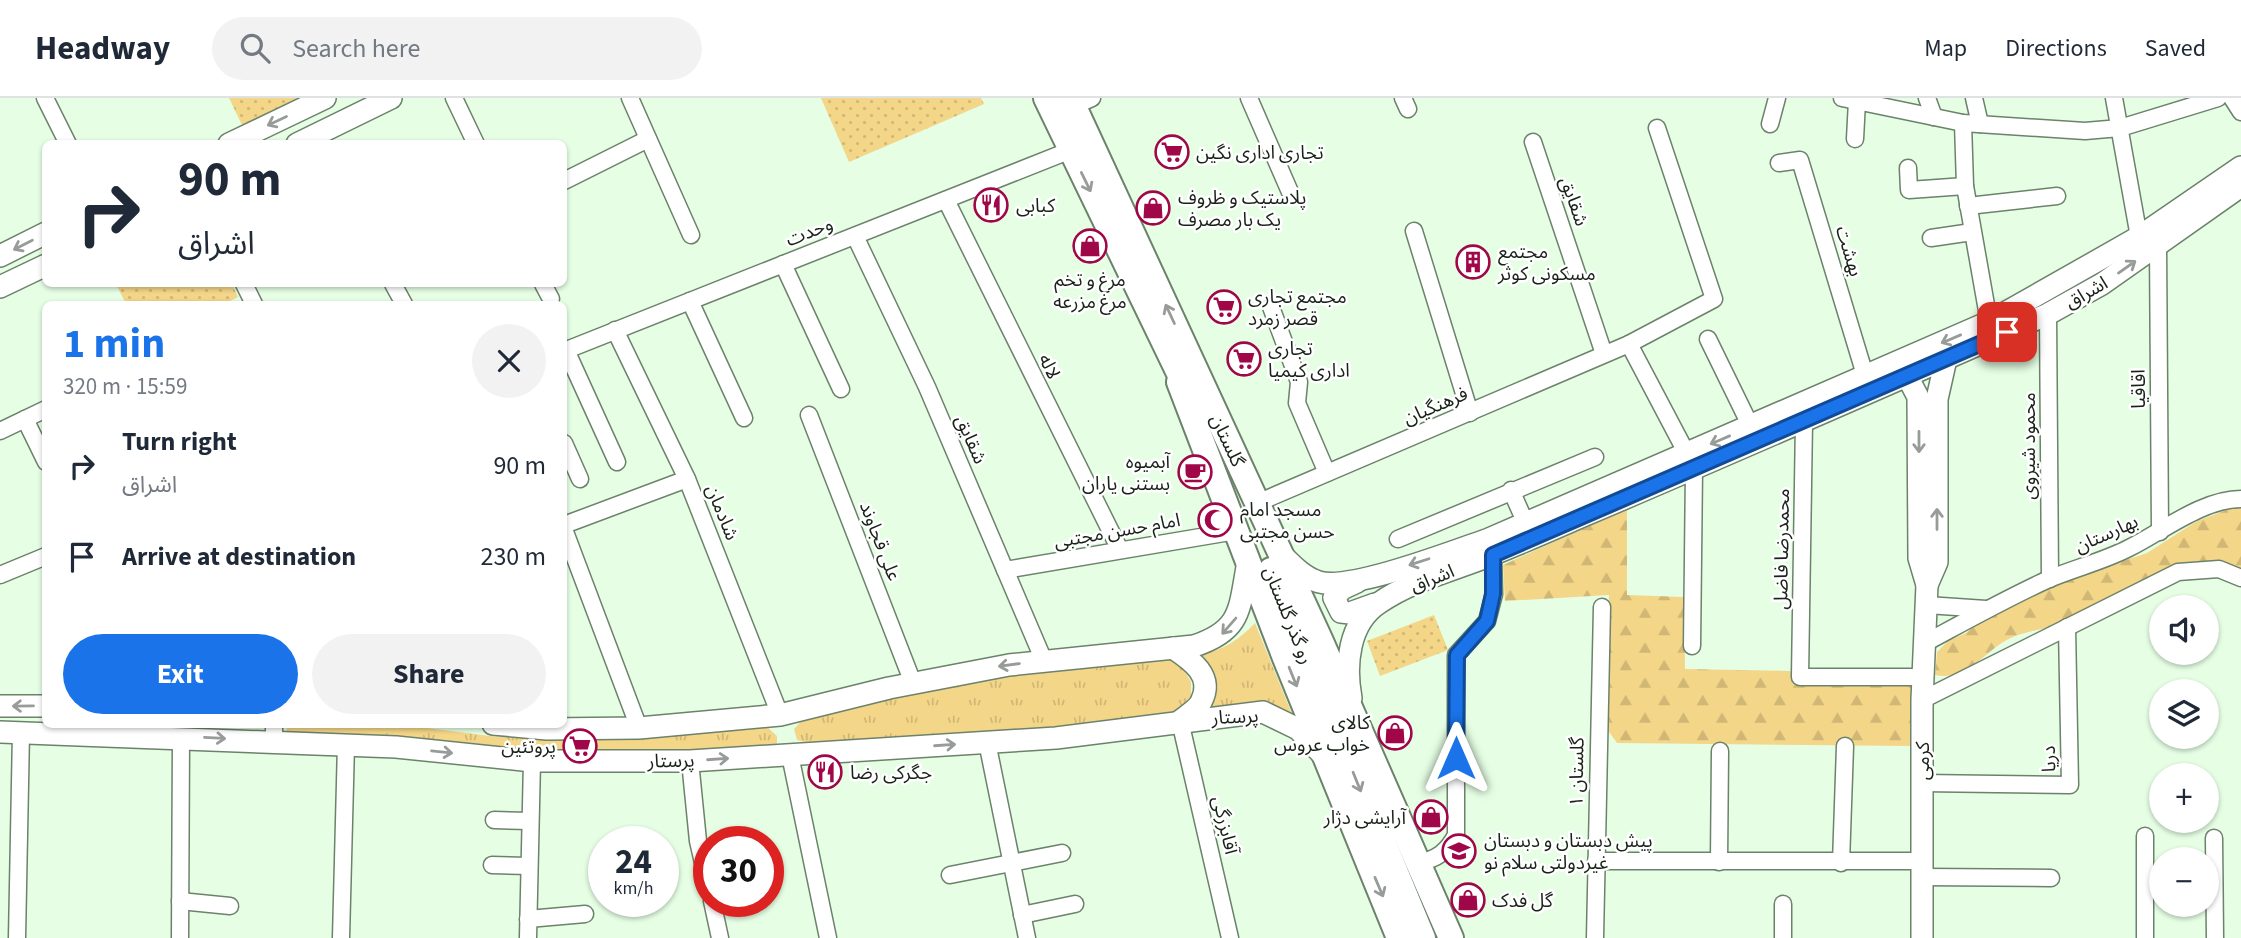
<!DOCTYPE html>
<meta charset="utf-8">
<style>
:root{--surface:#fff;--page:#f2f2f3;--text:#1f2937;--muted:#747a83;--line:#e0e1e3;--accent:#1a73e8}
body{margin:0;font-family:"Source Sans 3","Noto Sans Arabic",sans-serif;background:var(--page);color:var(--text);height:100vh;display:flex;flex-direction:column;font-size:26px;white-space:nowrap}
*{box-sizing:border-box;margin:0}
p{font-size:23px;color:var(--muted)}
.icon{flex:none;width:38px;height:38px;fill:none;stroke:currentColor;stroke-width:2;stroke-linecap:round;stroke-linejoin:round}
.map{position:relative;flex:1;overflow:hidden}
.drawer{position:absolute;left:42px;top:203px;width:525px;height:427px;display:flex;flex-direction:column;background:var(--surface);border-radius:10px;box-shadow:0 2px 5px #0004}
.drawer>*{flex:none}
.banner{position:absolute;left:42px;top:42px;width:525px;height:147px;border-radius:10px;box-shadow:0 2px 5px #0004;background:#fff;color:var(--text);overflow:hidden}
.fabs{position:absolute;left:2149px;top:497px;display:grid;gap:14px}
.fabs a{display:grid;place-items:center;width:70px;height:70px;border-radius:50%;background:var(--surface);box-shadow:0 2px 5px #0004;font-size:35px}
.speed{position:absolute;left:588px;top:728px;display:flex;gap:14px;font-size:35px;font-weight:700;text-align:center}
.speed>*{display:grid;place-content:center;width:91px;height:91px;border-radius:50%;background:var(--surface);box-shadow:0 2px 5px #0004;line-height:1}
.speed small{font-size:18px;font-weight:400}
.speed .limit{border:10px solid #d22;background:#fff;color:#111}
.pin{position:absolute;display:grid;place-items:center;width:60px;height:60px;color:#fff;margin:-30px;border-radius:14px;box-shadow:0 4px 10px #0006}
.me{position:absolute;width:77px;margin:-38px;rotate:0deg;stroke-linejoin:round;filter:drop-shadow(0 0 5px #0008)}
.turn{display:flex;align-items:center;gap:24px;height:147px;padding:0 21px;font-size:32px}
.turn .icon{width:91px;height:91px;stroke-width:2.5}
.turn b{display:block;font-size:49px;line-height:60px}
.round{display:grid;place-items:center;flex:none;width:74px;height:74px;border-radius:37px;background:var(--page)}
.summary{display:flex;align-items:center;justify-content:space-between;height:119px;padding:0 21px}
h1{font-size:42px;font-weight:700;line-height:52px;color:var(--accent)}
.primary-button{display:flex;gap:14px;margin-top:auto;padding:14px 21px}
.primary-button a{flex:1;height:80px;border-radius:42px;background:var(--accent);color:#fff;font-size:28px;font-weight:700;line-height:80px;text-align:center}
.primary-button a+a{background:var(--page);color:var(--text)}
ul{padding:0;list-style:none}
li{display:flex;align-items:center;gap:21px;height:91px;padding:0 21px}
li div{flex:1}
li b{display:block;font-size:26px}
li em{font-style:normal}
header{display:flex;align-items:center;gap:42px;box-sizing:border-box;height:98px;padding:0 35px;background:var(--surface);border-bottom:2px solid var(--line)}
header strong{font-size:33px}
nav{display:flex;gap:38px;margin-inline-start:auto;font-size:24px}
.search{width:490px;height:63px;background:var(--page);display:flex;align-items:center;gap:18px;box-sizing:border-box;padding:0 24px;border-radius:38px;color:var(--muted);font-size:26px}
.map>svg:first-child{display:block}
</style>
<header>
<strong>Headway</strong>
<div class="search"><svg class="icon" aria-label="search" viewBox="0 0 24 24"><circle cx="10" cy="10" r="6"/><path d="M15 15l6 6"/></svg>Search here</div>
<nav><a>Map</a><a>Directions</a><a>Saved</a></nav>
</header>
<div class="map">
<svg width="2241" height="840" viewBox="0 0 2241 840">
<defs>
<pattern id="grass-tufts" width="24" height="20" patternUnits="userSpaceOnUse" patternTransform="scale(1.75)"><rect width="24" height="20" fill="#f4d688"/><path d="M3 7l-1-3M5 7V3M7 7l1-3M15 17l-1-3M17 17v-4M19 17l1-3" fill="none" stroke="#d1b775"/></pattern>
<pattern id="forest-firs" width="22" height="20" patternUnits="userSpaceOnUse" patternTransform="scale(1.75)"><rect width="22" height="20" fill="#f4d688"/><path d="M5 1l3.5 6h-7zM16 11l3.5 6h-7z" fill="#d1b775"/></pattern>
<pattern id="park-dots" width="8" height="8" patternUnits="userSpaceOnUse" patternTransform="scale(1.75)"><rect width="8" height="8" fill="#f4d688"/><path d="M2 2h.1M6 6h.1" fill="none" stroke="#d1b775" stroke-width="1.8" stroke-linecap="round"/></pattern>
</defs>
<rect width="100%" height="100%" fill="#e5fee4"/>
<g fill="url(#grass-tufts)">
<path d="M1255,525L1292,616C1264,598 1236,606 1205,613C1219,593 1217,575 1202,557C1224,551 1239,542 1255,525Z"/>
<path d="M1162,560L1181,566L1191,584V599L1172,618L1011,633L809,645L797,642L794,631L804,620L929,590L1014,574Z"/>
<path d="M296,626L427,630L498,639L634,641L766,628L777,638V648L758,653H546L286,638L287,628Z"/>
</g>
<g fill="url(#forest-firs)">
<path d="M2232,410H2241V472C2159,450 2125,503 2056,527C2039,533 2022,533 2005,543C1983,556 1964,584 1935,577L1937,554L1948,543L1966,535L1985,520L2064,483L2147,455L2197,423Z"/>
<path d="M1627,411V497L1684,499L1685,571L1790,573L1796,583L1912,586L1910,648L1617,645L1604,627L1609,497L1505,503L1503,467Z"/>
</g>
<g fill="url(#park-dots)">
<path d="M229,0H298L242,27Z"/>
<path d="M821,0H981L984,6L849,64Z"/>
<path d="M116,186H232L238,199L224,206H126Z"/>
<path d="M1434,517L1448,552L1380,578L1367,543Z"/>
</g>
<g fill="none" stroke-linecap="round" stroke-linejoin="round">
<defs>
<g id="street">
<path d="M45,0L68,46"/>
<path d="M454,0L476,46"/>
<path d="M630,0L691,137"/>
<path d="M1249,0L1290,94"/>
<path d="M1403,0L1408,11"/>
<path d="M1842,0L1963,25L2085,33L2120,30L2218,0"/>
<path d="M1927,0L1934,19"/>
<path d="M1974,0L1980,26"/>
<path d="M2114,0L2139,139"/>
<path d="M2232,0L2241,14"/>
<path d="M1074,8L1092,0"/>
<path d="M1963,25L1965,88L1989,224"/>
<path d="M1770,26L1777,0"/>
<path d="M1855,41L1857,3"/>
<path d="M1533,44L1604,256"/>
<path d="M1779,65L1800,62L1865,277"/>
<path d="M1908,70L1909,92L1965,88"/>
<path d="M564,83L648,41"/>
<path d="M946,102L1120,452"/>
<path d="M1968,108L2057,98"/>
<path d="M1414,133L1470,315"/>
<path d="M855,138L927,289L1044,563"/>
<path d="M1931,140L1972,134"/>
<path d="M2158,147L2160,434"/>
<path d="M783,166L841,291"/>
<path d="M244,186L254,206"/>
<path d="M393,186L404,206"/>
<path d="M543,186L551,201"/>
<path d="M690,203L744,320"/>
<path d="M1271,209L1299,284L1297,305L1327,375"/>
<path d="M2048,216L2050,481"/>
<path d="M615,232L687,381L780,617"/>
<path d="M1708,241L1751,329"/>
<path d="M1629,246L1687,356"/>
<path d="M566,252L617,364"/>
<path d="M564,253L1071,52"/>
<path d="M809,317L913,585"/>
<path d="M25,321L46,364"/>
<path d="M1804,323L1800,579H1923"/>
<path d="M0,333L46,311"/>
<path d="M564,345L580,381"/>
<path d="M1511,392L1526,426"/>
<path d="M1257,405L1629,246L1714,201L1657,30"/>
<path d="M564,427L687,381"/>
<path d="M564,431L639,630"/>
<path d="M1398,441L1595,359"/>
<path d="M1005,472L1236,433"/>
<path d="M0,477L46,458"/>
<path d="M1927,507L1986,511"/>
<path d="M1925,545C1966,523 2007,500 2049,481C2075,470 2104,463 2129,450C2163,433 2203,401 2241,401"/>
<path d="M1692,548L1694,371"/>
<path d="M1922,602L2178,474L2219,471L2241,480"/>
<path d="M1180,623L1230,840"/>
<path d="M274,626V643"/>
<path d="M987,644L1027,840"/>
<path d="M790,657L828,840"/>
<path d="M690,663L698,743L709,791"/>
<path d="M1922,685L2070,687L2067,529"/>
<path d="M494,722L530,723"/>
<path d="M2214,740L2215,840"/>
<path d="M1596,763H1921"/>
<path d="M1719,764L1720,653"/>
<path d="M1418,765C1437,761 1447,754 1456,737V557L1487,523L1494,496L1493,457"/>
<path d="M1841,765L1845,648"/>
<path d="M492,767L529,768"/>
<path d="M950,777L1062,755"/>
<path d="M1921,779L2051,780"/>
<path d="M180,803L230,808"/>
<path d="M712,803L720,840"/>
<path d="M1022,817L1075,806"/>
<path d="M528,821L585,816"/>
<path d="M17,840L21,634"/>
<path d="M180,840L181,639"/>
<path d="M341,840L346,646"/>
<path d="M528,840L532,663"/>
<path d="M1595,840L1602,509"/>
<path d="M1783,840V806"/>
<path d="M2145,840V738"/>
</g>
<g id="secondary">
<path d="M229,46L325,0"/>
<path d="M297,46L391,0"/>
<path d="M0,158L46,135"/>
<path d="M0,189L46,167"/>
<path d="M1907,278L1918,299L1919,460L1927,487L1922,602V840"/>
<path d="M1284,459C1294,469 1305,480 1319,484C1351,493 1454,453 1489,441L1989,224L2139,139L2241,69"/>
<path d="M1357,484L1342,491L1334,500L1341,514L1350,515L1375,506"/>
<path d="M1927,487L1937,464V301L1946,261"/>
<path d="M1173,550C1191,562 1215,578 1201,604C1198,611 1186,618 1180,623"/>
<path d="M1351,600C1345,568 1348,525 1379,505C1409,484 1447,474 1481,461C1515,448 1549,433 1583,418C1739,352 1893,284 2048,216L2102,186L2241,88"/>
<path d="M0,608H46"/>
<path d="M493,626L547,631L639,630L780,617L889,590L1009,567L1194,548C1243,532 1239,510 1248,464"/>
<path d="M0,634L396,649L532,663H690L1056,640L1263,614L1298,631L1321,655"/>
</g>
<g id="primary">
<path d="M1046,0L1189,296"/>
<path d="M1070,0L1320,541L1451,840"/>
<path d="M1179,284L1285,560L1399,840"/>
<path d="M1271,472L1423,840"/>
</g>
</defs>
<use href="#street" stroke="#6c826b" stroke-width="19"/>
<use href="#secondary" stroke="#6c826b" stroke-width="24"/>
<use href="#primary" stroke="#6c826b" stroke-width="28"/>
<use href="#street" stroke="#fff" stroke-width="16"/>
<use href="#secondary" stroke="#fff" stroke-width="21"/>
<use href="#primary" stroke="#fff" stroke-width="24"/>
</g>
<defs><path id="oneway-shaft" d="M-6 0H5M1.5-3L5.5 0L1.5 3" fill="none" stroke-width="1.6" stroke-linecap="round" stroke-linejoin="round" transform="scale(1.75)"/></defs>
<g stroke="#989c98">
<use href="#oneway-shaft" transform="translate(277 23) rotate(155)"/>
<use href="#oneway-shaft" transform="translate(1086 84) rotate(64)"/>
<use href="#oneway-shaft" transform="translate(23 147) rotate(153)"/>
<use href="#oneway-shaft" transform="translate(2127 169) rotate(-35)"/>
<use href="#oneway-shaft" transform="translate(1170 216) rotate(-115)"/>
<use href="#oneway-shaft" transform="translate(1951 241) rotate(157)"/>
<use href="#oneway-shaft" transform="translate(1720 342) rotate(157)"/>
<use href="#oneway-shaft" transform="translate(1919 344) rotate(90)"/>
<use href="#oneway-shaft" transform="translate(1937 421) rotate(-90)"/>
<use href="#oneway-shaft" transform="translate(1419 464) rotate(162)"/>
<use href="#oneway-shaft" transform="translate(1229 528) rotate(131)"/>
<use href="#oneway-shaft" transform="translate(1009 567) rotate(172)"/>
<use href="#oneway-shaft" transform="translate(1293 579) rotate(68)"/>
<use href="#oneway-shaft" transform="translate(23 608) rotate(179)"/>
<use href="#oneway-shaft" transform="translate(215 640) rotate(3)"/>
<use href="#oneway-shaft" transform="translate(945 647) rotate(-4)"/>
<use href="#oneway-shaft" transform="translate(442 654) rotate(6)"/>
<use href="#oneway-shaft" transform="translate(718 661) rotate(-4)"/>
<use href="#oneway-shaft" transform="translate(1357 684) rotate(68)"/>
<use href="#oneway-shaft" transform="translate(1379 789) rotate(67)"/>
</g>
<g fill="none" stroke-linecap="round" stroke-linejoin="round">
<defs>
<path id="route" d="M1456,660L1457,557L1487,523L1493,496V457L2007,234"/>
</defs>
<use href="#route" stroke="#114b97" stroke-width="18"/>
<use href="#route" stroke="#1a73e8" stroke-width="12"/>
</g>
<defs>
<symbol id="supermarket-ring" viewBox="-11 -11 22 22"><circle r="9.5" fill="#fff" stroke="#a00749" stroke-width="1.5"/><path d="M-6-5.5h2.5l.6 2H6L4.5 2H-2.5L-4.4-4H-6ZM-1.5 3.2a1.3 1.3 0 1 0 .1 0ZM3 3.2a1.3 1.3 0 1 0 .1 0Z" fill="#a00749"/></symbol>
<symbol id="restaurant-ring" viewBox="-11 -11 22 22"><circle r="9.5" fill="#fff" stroke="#a00749" stroke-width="1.5"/><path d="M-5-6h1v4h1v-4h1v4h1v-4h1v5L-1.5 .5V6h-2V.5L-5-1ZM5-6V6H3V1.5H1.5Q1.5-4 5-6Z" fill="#a00749"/></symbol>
<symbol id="shop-ring" viewBox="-11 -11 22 22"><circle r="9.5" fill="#fff" stroke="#a00749" stroke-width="1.5"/><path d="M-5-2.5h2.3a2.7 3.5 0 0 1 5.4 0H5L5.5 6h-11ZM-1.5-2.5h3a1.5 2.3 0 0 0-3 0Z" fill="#a00749"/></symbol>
<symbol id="building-ring" viewBox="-11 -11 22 22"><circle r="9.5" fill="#fff" stroke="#a00749" stroke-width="1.5"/><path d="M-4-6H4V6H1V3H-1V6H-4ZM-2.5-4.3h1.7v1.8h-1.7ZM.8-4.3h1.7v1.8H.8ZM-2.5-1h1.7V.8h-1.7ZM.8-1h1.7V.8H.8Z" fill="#a00749"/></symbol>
<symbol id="cafe-ring" viewBox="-11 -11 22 22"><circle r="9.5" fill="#fff" stroke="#a00749" stroke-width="1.5"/><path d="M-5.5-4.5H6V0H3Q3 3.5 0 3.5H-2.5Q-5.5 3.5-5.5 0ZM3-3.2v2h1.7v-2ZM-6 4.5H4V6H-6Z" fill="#a00749"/></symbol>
<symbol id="mosque-ring" viewBox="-11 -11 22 22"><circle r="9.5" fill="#fff" stroke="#a00749" stroke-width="1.5"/><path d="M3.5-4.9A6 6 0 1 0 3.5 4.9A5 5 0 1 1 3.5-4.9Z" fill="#a00749"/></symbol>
<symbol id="school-ring" viewBox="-11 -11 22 22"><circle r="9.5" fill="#fff" stroke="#a00749" stroke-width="1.5"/><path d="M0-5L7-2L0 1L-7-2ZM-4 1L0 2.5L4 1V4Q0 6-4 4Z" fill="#a00749"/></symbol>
</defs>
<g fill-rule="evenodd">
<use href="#supermarket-ring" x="1153" y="35" width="38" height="38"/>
<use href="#restaurant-ring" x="972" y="88" width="38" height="38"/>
<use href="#shop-ring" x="1134" y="91" width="38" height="38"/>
<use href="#shop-ring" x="1071" y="129" width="38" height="38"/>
<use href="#building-ring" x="1454" y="145" width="38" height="38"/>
<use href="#supermarket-ring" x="1205" y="190" width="38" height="38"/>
<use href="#supermarket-ring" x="1225" y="242" width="38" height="38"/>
<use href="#cafe-ring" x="1176" y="355" width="38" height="38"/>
<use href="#mosque-ring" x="1196" y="403" width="38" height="38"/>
<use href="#shop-ring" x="1376" y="616" width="38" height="38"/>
<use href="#supermarket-ring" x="561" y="629" width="38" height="38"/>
<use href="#restaurant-ring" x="806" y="655" width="38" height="38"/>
<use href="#shop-ring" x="1412" y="700" width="38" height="38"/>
<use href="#school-ring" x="1440" y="734" width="38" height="38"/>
<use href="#shop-ring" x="1449" y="783" width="38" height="38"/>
</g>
<g text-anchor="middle" stroke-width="5" stroke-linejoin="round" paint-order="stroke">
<g font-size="19" fill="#192219" stroke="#fff" text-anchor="start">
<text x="1196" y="61">تجاری اداری نگین</text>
<text x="1178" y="106">پلاستیک و ظروف<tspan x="1178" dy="22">یک بار مصرف</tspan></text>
<text x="1016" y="114">کبابی</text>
<text x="1498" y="160">مجتمع<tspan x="1498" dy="22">مسکونی کوثر</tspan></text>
<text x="1090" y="188" text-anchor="middle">مرغ و تخم<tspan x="1090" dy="22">مرغ مزرعه</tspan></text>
<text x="1248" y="205">مجتمع تجاری<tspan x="1248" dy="22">قصر زمرد</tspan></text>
<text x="1268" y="257">تجاری<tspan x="1268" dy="22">اداری کیمیا</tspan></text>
<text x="1170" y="370" text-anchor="end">آبمیوه<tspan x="1170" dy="22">بستنی یاران</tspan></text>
<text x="1240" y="418">مسجد امام<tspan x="1240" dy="22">حسن مجتبی</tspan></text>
<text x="1370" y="631" text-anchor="end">کالای<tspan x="1370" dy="22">خواب عروس</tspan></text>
<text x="556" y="655" text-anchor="end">پروتئین</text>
<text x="850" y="681">جگرکی رضا</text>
<text x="1406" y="726" text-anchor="end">آرایشی دژار</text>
<text x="1484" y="749">پیش دبستان و دبستان<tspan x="1484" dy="22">غیردولتی سلام نو</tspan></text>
<text x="1492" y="809">گل فدک</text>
</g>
<g font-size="19" fill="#192219" stroke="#fff">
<text transform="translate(1575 103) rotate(71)" y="7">شقایق</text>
<text transform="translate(809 133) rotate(-22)" y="7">وحدت</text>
<text transform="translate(1850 153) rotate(73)" y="7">بهشت</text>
<text transform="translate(2086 194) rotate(-30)" y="7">اشراق</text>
<text transform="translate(1050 268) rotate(64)" y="7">لاله</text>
<text transform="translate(2138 291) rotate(-90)" y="7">اقاقیا</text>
<text transform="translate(1435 307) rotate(-23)" y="7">فرهنگیان</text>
<text transform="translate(972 341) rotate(67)" y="7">شقایق</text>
<text transform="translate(1228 342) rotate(65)" y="7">گلستان</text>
<text transform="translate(2028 348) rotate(-90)" y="7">محمود شیروی</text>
<text transform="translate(723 414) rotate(68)" y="7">شادمان</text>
<text transform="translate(1117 432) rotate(-10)" y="7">امام حسن مجتبی</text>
<text transform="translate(2106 435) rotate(-24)" y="7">بهارستان</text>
<text transform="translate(881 443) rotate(69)" y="7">علی قجاوند</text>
<text transform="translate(1781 451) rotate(-89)" y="7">محمدرضا فاضل</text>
<text transform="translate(1432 480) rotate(-22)" y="7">اشراق</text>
<text transform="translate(1289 517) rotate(68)" y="7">رو گذر گلستان</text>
<text transform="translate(1235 618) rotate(-3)" y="7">پرستار</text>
<text transform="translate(2048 661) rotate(-91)" y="7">دریا</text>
<text transform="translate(671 662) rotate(-1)" y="7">پرستار</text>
<text transform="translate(1922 663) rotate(-90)" y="7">کرمی</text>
<text transform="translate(1576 674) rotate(-89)" y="7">گلستان ۱</text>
<text transform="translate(1226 727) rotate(77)" y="7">آقابزرگی</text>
</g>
</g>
</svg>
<div class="fabs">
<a><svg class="icon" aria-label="sound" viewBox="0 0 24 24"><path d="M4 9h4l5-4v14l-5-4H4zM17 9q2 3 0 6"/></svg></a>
<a><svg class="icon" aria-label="layers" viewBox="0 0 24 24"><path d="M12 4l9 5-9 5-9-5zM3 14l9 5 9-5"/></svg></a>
<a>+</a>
<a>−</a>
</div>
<div class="speed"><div>24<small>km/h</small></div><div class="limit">30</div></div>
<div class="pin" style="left:2007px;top:234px;background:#d93025"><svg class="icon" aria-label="arrive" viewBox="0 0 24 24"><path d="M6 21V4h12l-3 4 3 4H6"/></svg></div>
<svg class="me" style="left:1456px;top:660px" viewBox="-20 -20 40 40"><path d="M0-17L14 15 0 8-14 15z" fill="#1a73e8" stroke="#fff" stroke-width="4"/></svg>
<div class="banner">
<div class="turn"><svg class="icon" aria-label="right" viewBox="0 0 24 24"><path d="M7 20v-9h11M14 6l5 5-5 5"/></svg><div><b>90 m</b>اشراق</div></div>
</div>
<section class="drawer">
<div class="summary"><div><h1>1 min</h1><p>320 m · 15:59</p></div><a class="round"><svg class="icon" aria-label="close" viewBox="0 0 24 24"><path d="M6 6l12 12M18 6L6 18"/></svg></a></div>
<ul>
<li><svg class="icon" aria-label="right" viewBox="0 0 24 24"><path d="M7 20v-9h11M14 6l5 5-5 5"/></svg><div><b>Turn right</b><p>اشراق</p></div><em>90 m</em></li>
<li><svg class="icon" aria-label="arrive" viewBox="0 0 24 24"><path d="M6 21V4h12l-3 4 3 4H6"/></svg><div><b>Arrive at destination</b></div><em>230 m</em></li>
</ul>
<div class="primary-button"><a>Exit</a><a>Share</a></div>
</section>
</div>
